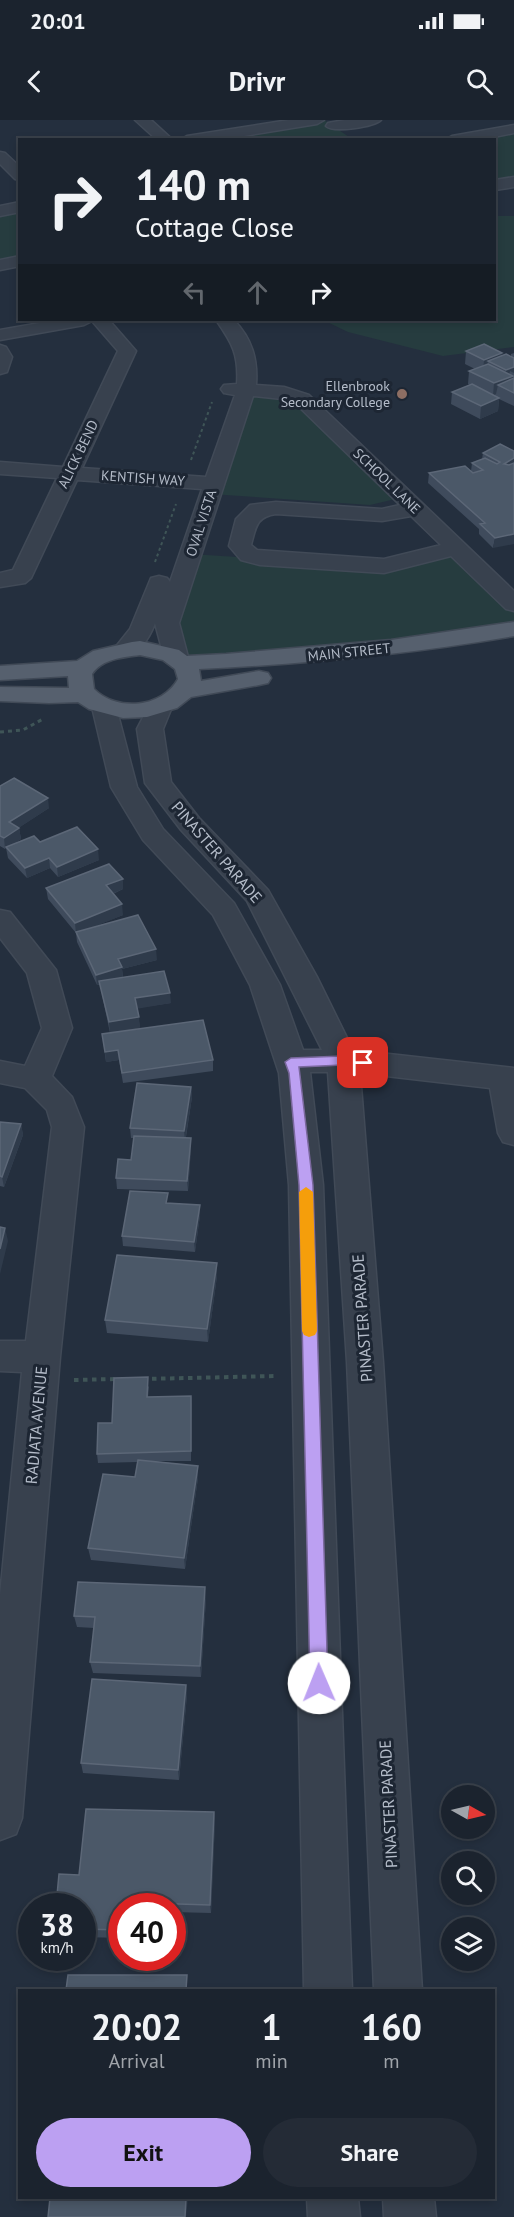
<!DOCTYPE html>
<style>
:root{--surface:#1b232e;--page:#242b36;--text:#f1f3f6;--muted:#a0a4aa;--line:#39404a;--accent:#bca0f2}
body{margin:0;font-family:"PT Sans",sans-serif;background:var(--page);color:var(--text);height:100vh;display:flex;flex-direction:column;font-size:22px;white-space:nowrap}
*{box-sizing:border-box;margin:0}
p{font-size:20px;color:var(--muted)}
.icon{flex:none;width:33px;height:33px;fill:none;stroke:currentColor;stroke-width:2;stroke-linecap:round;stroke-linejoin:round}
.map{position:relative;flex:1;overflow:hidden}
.panel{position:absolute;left:18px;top:1869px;width:477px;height:210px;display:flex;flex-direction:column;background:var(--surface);border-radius:0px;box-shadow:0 3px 9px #0003,0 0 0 2px var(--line)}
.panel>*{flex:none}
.guide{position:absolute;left:18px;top:18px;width:478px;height:183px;border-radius:0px;box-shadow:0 3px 9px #0003,0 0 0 2px var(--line);background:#1b232e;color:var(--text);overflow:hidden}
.needle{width:39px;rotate:98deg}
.controls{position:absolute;left:441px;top:1665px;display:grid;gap:12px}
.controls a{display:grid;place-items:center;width:54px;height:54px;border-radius:50%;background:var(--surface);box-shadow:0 3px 9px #0003,0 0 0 2px var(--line);font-size:30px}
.speed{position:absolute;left:18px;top:1773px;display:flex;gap:12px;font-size:30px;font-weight:700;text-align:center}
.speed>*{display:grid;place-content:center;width:78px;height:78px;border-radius:50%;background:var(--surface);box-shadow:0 3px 9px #0003,0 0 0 2px var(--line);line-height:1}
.speed small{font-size:15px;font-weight:400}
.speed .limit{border:9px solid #d22;background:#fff;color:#111}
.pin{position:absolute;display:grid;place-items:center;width:51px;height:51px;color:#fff;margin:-26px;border-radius:12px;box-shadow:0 3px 9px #0006}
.me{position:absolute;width:66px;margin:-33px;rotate:359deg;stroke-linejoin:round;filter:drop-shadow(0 0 4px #0008)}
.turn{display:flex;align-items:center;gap:21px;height:126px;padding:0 18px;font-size:27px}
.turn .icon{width:78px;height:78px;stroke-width:2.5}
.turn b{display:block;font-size:42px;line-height:51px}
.lanes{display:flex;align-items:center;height:57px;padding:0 18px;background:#0003;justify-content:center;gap:30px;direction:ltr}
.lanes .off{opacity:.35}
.eta{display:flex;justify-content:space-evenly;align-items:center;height:102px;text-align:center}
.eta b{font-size:36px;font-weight:800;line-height:42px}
.cta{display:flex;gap:12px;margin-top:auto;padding:12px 18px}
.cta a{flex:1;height:69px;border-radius:36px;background:var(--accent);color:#111;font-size:24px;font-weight:800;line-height:69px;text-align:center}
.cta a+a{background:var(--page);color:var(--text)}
.status{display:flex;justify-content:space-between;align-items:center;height:42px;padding:0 30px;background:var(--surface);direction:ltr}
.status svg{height:16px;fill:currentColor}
header{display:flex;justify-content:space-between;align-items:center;height:78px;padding:0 18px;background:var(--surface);font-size:27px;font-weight:800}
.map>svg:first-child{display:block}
</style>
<div class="status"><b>20:01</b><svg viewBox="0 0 49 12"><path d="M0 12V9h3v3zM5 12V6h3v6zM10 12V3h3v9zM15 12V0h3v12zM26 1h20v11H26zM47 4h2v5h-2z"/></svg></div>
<header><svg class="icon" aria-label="back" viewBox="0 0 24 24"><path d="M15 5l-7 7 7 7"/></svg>Drivr<svg class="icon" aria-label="search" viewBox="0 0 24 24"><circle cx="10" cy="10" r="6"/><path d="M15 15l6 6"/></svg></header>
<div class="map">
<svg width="514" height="2097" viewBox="0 0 514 2097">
<rect width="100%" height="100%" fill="#242f3e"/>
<g fill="#263c3f">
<path d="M317,0H324L352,19L187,20Z"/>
<path d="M514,9V62L495,65V20H452Z"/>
<path d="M19,87V141L0,145V91Z"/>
<path d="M495,96H514V227L443,236L348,212L323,200H495Z"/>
<path d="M246,270L284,273L404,377L370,385L211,374Z"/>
<path d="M456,428L514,484V509L184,543L170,522L191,434L371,446Z"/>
</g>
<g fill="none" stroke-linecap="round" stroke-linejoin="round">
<defs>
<g id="minor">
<path d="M135,0H151L173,20H157Z"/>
<path d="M289,0H324L317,4L219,20H180L187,16Z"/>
<path d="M345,0H381C374,7 333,13 326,6L328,3Z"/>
<path d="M514,5V13L479,20H445L452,16Z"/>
<path d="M0,32L5,33L20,47V60L15,59L0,44Z"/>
<path d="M514,57V67L495,70V60Z"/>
<path d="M20,82V92L0,96V86Z"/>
<path d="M20,136V146L0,150V140Z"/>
<path d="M57,200H109L136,231L82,348L206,357L235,275L224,273L221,269L224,265L237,264C239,234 232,223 216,200H234C252,219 258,239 256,265L284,267L309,275L514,471V491L506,489L451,436L384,453L260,445L241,440L229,426L236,399L250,385L258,384L276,382L382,389L400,385L295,283L282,279L253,276L179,503L188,537L184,542L176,544L168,542L164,537L155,503C149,520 136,539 118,534L114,529L130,509L151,458L159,456L167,458L170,462L202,369L77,360L31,458L25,463L0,467V453L13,450L57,358L0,354V342L63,347L118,231L92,201L84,205L0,220V210ZM276,394L382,401L411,396L441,425L384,439L257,430L251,425C256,407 256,397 276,394Z"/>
<path d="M0,225L6,227L12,237L7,252L0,254Z"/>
<path d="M104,580L113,582L116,587L137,667L163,709L234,783L280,865L303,930H322L247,781L181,710L145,663L137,609L151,582L160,580L169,582L172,587L163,609L171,662L199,698L268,770L317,857L353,930L514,948V1025L503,1022L498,1013L490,968L360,953L383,1242L422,1870H374L347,1242L328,952H310L323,1065L352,1870H304L289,1065L279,953L250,865L213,795L143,720L111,667L92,587L95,582Z"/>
<path d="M0,790L10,792L56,850L72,908L52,956L72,977L84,1007L60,1237L22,1698L16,1714L0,1720V1475L22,1252L0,1251V1221H26L52,1007L47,990L25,968L0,963V941L25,946L42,908L27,853L0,818Z"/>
<path d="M307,2078H358L360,2097H308Z"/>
<path d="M383,2078H434L436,2097H384Z"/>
</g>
<path id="major" d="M514,502V516C410,534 305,544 199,549L201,561L259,551L268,553L271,558L268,563L259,565L191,577L177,588L147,597L123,598L89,589L78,582L49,583L0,581V567L69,568L68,556L0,560V546L77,541L93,531L132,522L140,521L179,530L187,536L226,534L391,520ZM140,535L163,540L175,549L178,559C162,588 117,592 94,569L92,554C102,539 123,537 140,535Z"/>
</defs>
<use href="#minor" stroke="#414a57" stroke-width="3"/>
<use href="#major" stroke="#414a57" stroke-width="3"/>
<g stroke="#3f5557" stroke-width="2" stroke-dasharray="3 3" stroke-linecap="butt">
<path d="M327,269L347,272"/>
<path d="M191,340L212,282"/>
<path d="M155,442L176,384"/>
</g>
<path stroke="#3f5557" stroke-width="3" stroke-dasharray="4 4" stroke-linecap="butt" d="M0,612L23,610L43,599"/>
<g stroke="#3f5557" stroke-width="4" stroke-dasharray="4.5 4.5" stroke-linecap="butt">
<path d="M143,1259L276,1256"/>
<path d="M74,1260L117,1259"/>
</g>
<use href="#minor" fill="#38414e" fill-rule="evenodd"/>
<use href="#major" fill="#56606e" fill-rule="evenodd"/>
</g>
<g fill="#3f4b5c">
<path d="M466,231L502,233V236L511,237V234L514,233V286L499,279L498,291L480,299L451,284L452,272L470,265L468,264L469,251L475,249L465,244Z"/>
<path d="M514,331L493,428L479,414V409L428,363L429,353L471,351L472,343L482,339L483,333Z"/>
<path d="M0,666L49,688L18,708H19L21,719L11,725L40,722L99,740L58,757L50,748L27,758L8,738L6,728L5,729L0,726Z"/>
<path d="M46,768L123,769L113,774L123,795L92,807L157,840L122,849L123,857L171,883L137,888L140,908L110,913L100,865H97L77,822L76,813L48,779Z"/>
<path d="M102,914L213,940V951L123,963L119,940L106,942Z"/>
<path d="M191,967L192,977L186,1017L191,1028L188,1071L117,1069L116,1058L131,1040L134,1018H131L130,1008Z"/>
<path d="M0,1002L21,1004L23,1015L4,1067L0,1066Z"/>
<path d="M200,1095L195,1132L123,1126L122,1116Z"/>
<path d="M217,1156L208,1222L107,1213L105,1200Z"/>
<path d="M149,1266L148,1277L191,1276V1341H154L198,1346V1358L185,1449L91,1440L88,1428L135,1357L137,1342L98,1343L97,1334L112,1303Z"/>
<path d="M206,1478L201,1557L93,1553L90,1542L94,1508L77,1507L74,1496Z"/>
<path d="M186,1565L187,1575L179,1660L83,1653L81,1643Z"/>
<path d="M214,1692L215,1701L211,1793L172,1792V1786H122V1818L82,1817V1786L79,1755Z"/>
</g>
<g fill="#2f3b4b">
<path d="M502,233L501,246L488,241L487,251L483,252L484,240Z"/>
<path d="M514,247V253L510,251L509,257L513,256L512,268L498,265L496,274L493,276L494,263L505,259L506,250Z"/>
<path d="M499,278L498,291L480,299L481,286Z"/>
<path d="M514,338V347L504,344Z"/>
<path d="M514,414V424L493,428L495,418Z"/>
<path d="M48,678L49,688L11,713L9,702Z"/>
<path d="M19,708L21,719L5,729L4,718Z"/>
<path d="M98,729L99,740L58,757L57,747Z"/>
<path d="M49,738L50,748L27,758L25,748Z"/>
<path d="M123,759V769L107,776L106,765Z"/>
<path d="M122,784L123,795L76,814L75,803Z"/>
<path d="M156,829L157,840L122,849L123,858L97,865L96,855L118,839Z"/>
<path d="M170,873L171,883L136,889L135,878Z"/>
<path d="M139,897L140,908L110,913L109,902Z"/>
<path d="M118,930L119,940L106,942L105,932Z"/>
<path d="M191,967L192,977L185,1021L184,1011Z"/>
<path d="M21,1004L23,1015L4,1067L2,1057Z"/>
<path d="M191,1018V1028L188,1071L187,1061Z"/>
<path d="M200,1085V1095L195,1132L194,1122Z"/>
<path d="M5,1108L8,1121L0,1154V1129Z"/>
<path d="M217,1143V1156L208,1222L207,1209Z"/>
<path d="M191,1276L192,1285L191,1341Z"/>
<path d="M198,1346V1358L185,1449L184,1438Z"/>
<path d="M205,1467L206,1478L201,1557L200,1546Z"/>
<path d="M186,1565L187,1575L179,1660L178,1650Z"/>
<path d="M214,1692L215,1701L211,1793L210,1785Z"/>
<path d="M186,2078H188L186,2097H185Z"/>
</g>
<g fill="#4b5868" stroke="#5c6777" stroke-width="1.5">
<path d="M484,224L502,233L484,240L466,231Z"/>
<path d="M506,234L514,238V247L506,250L488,241Z"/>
<path d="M488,244L513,256L494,263L469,251Z"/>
<path d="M514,258V273L498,265Z"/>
<path d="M472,264L499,278L481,286L452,272Z"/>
<path d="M500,324L514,331V338L504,344L509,345L514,343V414L495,418L480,404L485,403L429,353L465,346L473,353L483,350L472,343L485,338L497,344L500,342L483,333Z"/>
<path d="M14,658L48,678L9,702L19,708L4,718L0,716V666Z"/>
<path d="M77,707L98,729L57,747L49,738L25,748L6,727L34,716L40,722Z"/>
<path d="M109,744L123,759L106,765L122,784L75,803L46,768Z"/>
<path d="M138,795L156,829L118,839L122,847L96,855L76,812Z"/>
<path d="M164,851L170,873L135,878L139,897L109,902L99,861Z"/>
<path d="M203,900L213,940L122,953L118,930L105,932L102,914Z"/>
<path d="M137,963L191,967L184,1011L130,1008Z"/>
<path d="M0,1002L21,1004L2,1057L0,1056Z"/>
<path d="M134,1016L191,1018L187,1061L116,1058L118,1039L131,1040Z"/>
<path d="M130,1071L168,1073L166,1083L200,1085L194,1122L122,1116Z"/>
<path d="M0,1107L5,1108L0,1129Z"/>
<path d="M117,1135L217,1143L207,1209L105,1200Z"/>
<path d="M148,1257L147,1277L191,1276V1331L97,1334L98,1303H112L114,1258Z"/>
<path d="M138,1340L198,1346L184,1438L88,1428L103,1354L135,1357Z"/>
<path d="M78,1462L205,1467L200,1546L90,1542L95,1497L74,1496Z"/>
<path d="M92,1559L186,1565L178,1650L81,1643Z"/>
<path d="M86,1689L214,1692L210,1785L146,1783V1786H122V1810L82,1809V1786H56L59,1754L79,1755Z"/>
<path d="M68,1855H187L186,1870H66Z"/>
<path d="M50,2078H186L185,2097H48Z"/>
</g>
<path fill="#bca0f2" stroke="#7a689d" stroke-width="1.5" d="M343,936L363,938L369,943L363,947L343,945L299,947L313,1065L328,1563L325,1569L319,1571L313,1569L310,1563L299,1065L289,953L285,942L291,938Z"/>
<path fill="#f59e0b" d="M306,1067L313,1072L317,1211L315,1215L309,1217L304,1215L302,1211L299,1072Z"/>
<circle fill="#8d6e63" stroke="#1d2633" stroke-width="2" cx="402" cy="274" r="6"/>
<g text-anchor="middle" stroke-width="6" stroke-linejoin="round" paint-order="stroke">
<g font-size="14" fill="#b4bcc9" stroke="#1d2633" text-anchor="end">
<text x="390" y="271">Ellenbrook<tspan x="390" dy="16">Secondary College</tspan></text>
</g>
<g font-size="14" fill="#b4bcc9" stroke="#1d2633">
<text transform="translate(78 334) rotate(-64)" y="5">ALICK BEND</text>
<text transform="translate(143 358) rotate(4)" y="5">KENTISH WAY</text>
<text transform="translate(387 361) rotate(44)" y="5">SCHOOL LANE</text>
<text transform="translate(201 403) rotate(-72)" y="5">OVAL VISTA</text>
<text transform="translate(349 532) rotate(-6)" y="5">MAIN STREET</text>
</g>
<g font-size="16" fill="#b4bcc9" stroke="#1d2633">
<text transform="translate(217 732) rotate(49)" y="6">PINASTER PARADE</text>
<text transform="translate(362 1198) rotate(-94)" y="6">PINASTER PARADE</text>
<text transform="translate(36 1305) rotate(-85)" y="6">RADIATA AVENUE</text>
<text transform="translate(388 1684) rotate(-93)" y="6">PINASTER PARADE</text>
</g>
</g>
</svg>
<div class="controls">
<a><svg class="needle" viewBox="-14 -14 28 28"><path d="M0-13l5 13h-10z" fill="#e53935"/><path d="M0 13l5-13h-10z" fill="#a0a4aa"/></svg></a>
<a><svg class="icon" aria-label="search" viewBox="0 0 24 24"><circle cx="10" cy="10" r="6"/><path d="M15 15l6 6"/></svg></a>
<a><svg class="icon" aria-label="layers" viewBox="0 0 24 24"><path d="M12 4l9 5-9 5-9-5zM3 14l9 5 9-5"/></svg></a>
</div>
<div class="speed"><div>38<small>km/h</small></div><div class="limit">40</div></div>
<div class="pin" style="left:363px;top:943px;background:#d93025"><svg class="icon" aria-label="arrive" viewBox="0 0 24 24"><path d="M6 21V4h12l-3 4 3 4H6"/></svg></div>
<svg class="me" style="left:319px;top:1563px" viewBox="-20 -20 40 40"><circle r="19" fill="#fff"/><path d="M0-13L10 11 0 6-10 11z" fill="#bca0f2"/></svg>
<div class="guide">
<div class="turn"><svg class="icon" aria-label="right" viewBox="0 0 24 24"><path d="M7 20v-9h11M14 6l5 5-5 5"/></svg><div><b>140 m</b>Cottage Close</div></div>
<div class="lanes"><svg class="icon off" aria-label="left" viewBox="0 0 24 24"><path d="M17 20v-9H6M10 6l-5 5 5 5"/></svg><svg class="icon off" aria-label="ahead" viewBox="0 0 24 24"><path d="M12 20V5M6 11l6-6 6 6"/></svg><svg class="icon" aria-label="right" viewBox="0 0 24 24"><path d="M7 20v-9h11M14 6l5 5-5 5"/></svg></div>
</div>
<section class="panel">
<div class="eta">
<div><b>20:02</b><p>Arrival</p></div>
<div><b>1</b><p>min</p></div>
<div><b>160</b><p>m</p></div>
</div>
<div class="cta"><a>Exit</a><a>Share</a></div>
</section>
</div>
